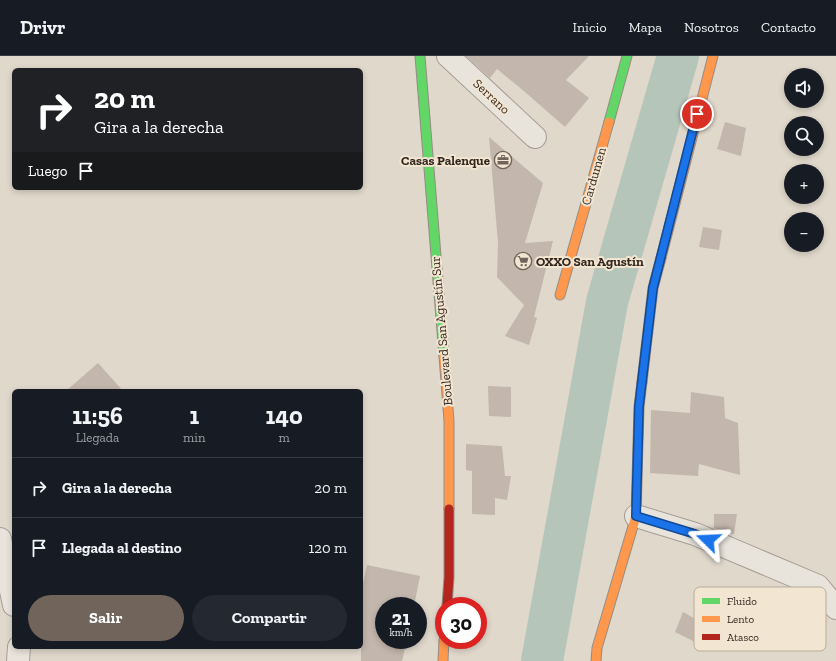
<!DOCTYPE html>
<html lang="es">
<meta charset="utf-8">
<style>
:root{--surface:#171b24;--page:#242831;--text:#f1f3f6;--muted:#9ea1a6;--line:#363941;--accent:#70645b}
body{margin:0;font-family:"Zilla Slab",serif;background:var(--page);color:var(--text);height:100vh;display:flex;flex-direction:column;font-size:15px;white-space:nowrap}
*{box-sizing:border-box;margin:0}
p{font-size:13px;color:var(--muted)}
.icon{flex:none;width:22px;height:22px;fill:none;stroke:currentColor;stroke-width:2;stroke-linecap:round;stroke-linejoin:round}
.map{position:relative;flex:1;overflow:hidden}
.sheet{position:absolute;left:12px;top:333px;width:351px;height:260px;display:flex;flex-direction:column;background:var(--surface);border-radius:6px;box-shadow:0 2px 6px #0003}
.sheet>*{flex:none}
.top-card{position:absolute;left:12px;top:12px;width:351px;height:122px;border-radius:6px;box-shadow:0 2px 6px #0003;background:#202124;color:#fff;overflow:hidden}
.buttons{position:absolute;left:784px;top:12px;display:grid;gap:8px}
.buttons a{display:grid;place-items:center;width:40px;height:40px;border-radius:50%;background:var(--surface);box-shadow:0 2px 6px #0003;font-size:20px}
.speed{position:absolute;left:375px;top:541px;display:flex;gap:8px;font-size:20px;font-weight:700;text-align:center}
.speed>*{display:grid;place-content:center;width:52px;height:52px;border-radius:50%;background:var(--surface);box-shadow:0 2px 6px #0003;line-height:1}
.speed small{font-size:10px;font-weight:400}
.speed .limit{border:6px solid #d22;background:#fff;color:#111}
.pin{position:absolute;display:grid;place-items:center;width:34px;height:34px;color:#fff;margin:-17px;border:2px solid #fff;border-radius:50%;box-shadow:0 1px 4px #0007}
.me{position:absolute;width:44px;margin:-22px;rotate:291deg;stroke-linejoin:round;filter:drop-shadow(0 0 3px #0008)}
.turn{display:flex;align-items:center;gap:14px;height:84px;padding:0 16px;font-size:18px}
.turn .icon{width:52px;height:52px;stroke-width:2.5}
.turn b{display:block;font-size:28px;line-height:34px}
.then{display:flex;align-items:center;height:38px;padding:0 16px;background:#0003;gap:8px;font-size:15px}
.eta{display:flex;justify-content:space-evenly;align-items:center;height:68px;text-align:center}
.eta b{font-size:24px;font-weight:700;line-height:28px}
.button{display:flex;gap:8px;margin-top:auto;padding:8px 16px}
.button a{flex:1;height:46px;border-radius:24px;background:var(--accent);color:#fff;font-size:16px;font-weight:700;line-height:46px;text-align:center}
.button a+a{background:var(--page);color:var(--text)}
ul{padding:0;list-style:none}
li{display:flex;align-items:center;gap:12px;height:60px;padding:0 16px;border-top:1px solid var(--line)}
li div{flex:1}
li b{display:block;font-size:15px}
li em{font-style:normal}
header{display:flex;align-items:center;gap:24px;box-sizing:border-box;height:56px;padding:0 20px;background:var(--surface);border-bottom:1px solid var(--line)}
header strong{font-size:19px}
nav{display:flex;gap:22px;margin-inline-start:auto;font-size:14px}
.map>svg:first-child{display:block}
</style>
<header>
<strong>Drivr</strong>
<nav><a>Inicio</a><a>Mapa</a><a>Nosotros</a><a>Contacto</a></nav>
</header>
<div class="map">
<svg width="836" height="605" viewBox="0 0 836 605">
<rect width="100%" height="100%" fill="#e0d8cb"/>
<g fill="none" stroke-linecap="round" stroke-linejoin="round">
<path stroke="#b6c5ba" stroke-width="42" d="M542,605L607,246L678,0"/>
</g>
<g fill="#c3b6ac">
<path d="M466,0H589L566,24L589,42L565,71L525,36L497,13L490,22Z"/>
<path d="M725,66L746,72L741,100L717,93Z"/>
<path d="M489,81L543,127L525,187L553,185L534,261L537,262L529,289L505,280L524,249L497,221L498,187Z"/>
<path d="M703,171L722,174L719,194L699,191Z"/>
<path d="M98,307L123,335H66Z"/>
<path d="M488,330L511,331V361L489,360Z"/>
<path d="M691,336L724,341L725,362L738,367L740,419L699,408L698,420L650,417L651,354L690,357Z"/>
<path d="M466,388L502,390L505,420H511L507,444L495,442V459L472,458V415L466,414Z"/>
<path d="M714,458H737L734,478L725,477L714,472Z"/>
<path d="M367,509L420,520L414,550H384V584H407L402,605H361V536Z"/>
<path d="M683,556L704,568L695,586L675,576Z"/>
</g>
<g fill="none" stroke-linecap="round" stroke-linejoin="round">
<defs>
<g id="street">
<path d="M448,0L535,81"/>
<path d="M636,460L695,478L818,530L836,552"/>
<path d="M0,483L14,549"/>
<path d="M18,605L19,591"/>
</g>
<g id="fast">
<path d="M420,0L444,300"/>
<path d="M609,66L627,0"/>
</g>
<g id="slow">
<path d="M661,202L713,0"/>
<path d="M560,239L609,66"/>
<path d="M444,300L449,365V453"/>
<path d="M443,605L444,584"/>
<path d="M596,605L597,592L636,460L639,351L642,326"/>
</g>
<g id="jam">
<path d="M642,326L653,232L661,202"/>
<path d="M447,550L449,521V453"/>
</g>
</defs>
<use href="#street" stroke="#a59d95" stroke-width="24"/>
<use href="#fast" stroke="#958d84" stroke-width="11"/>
<use href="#slow" stroke="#958d84" stroke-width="11"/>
<use href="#jam" stroke="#958d84" stroke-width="11"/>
<use href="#street" stroke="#e8e4dc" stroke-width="22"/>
<use href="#fast" stroke="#63d668" stroke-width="9"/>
<use href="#slow" stroke="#ff974d" stroke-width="9"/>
<use href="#jam" stroke="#b3261e" stroke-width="9"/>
</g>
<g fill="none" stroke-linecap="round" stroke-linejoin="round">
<defs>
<path id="route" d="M697,58L653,232L639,350L636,460L695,478L708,484"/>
</defs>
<use href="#route" stroke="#114b97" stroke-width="10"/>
<use href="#route" stroke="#1a73e8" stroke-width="7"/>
</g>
<defs>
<symbol id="office-ring" viewBox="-11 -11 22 22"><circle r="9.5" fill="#f2e5d1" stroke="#70645b" stroke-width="1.5"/><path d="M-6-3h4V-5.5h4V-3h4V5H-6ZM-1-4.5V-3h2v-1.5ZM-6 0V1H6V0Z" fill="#70645b"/></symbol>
<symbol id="supermarket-ring" viewBox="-11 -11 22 22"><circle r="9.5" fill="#f2e5d1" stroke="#70645b" stroke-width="1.5"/><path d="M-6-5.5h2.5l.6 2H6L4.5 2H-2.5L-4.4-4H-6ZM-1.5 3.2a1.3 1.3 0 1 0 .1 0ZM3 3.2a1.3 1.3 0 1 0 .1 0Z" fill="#70645b"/></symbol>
</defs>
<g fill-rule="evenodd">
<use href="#office-ring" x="493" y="94" width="20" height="20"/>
<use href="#supermarket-ring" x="513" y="195" width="20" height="20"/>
</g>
<g text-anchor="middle" stroke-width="4" stroke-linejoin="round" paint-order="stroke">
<g font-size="13" fill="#33261e" stroke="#f2e5d1">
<text transform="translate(492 40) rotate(43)" y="5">Serrano</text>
<text transform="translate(593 120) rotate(-74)" y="5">Cardumen</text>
<text transform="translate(441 275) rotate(-95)" y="5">Boulevard San Agustín Sur</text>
</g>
<g font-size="13" font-weight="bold" fill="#33261e" stroke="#f2e5d1" text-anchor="end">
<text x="490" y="109">Casas Palenque</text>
<text x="536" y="210" text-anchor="start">OXXO San Agustín</text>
</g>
</g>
<rect x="694" y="531" width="132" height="64" rx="6" fill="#f2e5d1" stroke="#b9ac9b" stroke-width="1"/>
<rect x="702" y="542" width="18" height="6" fill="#63d668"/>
<rect x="702" y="560" width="18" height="6" fill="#ff974d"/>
<rect x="702" y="578" width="18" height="6" fill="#b3261e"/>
<g font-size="11" fill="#33261e">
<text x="727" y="549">Fluido</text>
<text x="727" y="567">Lento</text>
<text x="727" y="585">Atasco</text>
</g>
</svg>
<div class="buttons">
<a><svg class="icon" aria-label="sound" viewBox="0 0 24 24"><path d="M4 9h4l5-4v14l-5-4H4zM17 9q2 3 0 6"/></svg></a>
<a><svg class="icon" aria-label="search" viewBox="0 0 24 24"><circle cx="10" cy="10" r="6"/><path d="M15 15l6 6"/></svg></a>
<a>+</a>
<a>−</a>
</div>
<div class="speed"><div>21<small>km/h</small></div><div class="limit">30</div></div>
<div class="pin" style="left:697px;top:58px;background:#d93025"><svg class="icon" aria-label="arrive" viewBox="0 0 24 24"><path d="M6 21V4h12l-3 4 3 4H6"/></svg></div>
<svg class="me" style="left:708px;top:484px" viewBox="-20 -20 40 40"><path d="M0-17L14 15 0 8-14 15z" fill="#1a73e8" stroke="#fff" stroke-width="4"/></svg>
<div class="top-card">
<div class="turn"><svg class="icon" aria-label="right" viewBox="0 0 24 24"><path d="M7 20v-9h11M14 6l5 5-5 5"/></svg><div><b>20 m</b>Gira a la derecha</div></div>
<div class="then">Luego<svg class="icon" aria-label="arrive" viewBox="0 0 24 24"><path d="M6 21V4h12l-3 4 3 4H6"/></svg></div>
</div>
<section class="sheet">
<div class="eta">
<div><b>11:56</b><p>Llegada</p></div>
<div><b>1</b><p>min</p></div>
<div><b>140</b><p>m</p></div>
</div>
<ul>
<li><svg class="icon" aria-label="right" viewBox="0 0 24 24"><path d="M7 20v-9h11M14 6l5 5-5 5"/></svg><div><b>Gira a la derecha</b></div><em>20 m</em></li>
<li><svg class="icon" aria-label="arrive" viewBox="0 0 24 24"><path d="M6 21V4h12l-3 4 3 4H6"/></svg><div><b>Llegada al destino</b></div><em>120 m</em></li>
</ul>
<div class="button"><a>Salir</a><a>Compartir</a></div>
</section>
</div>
